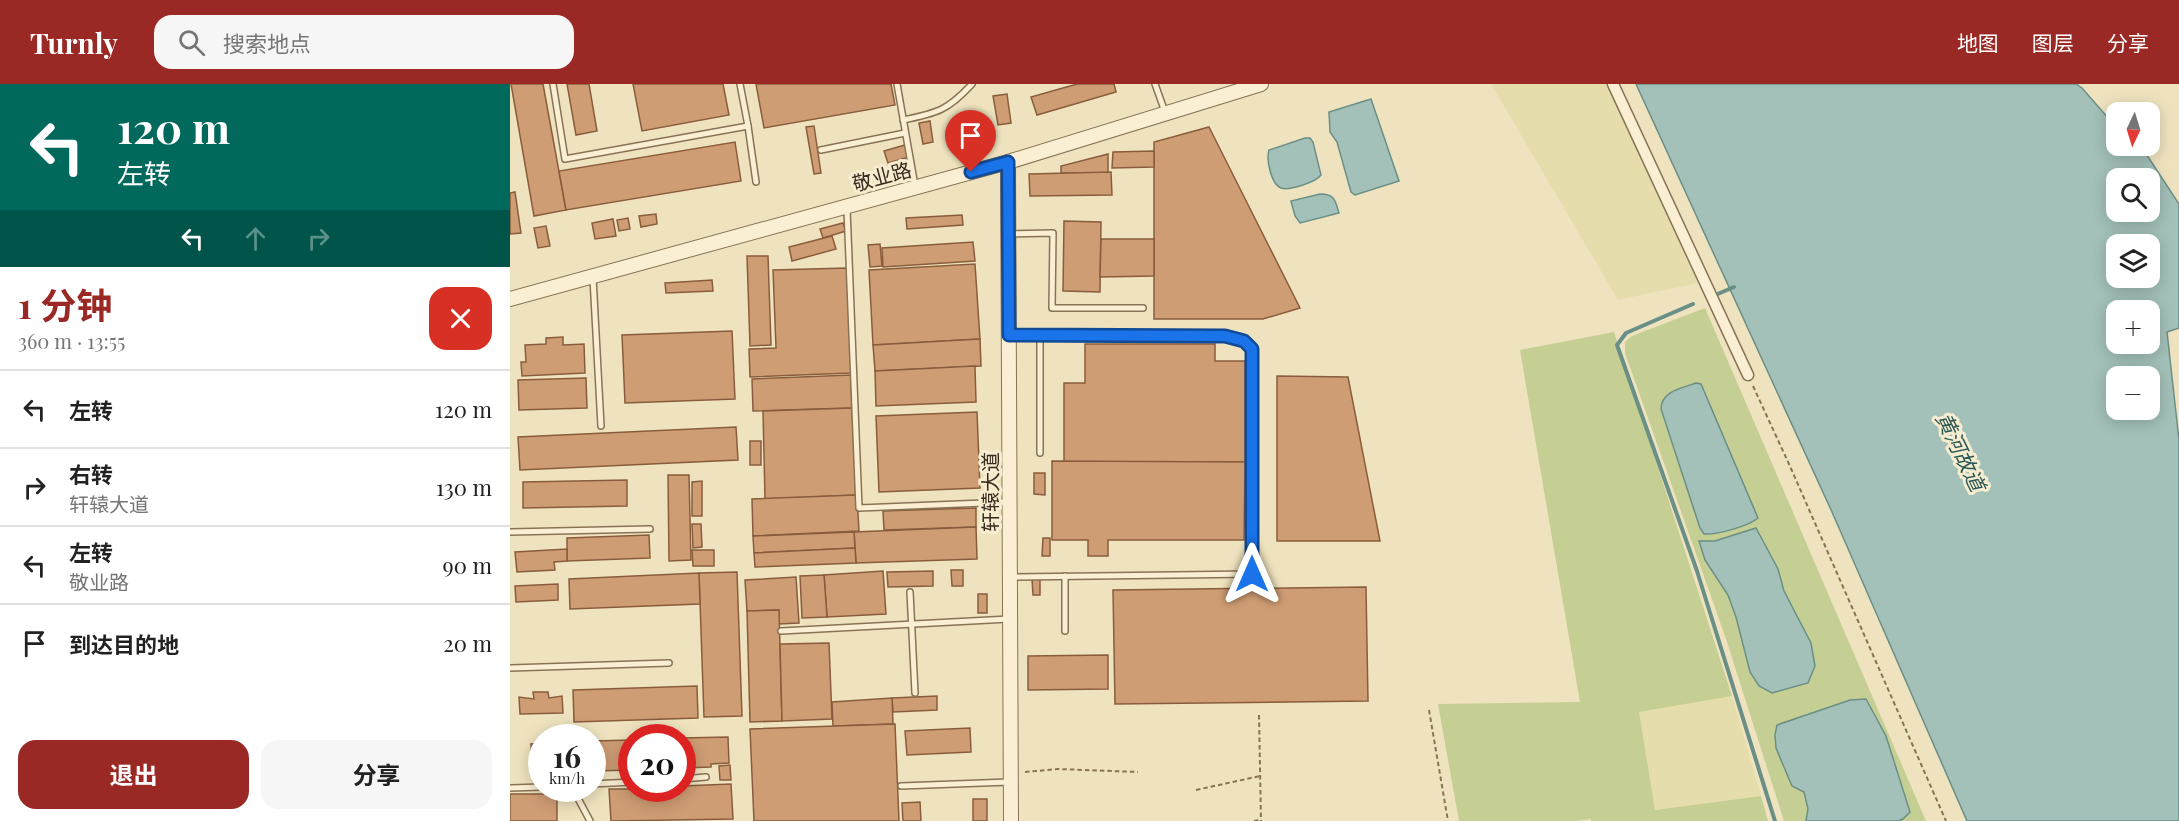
<!DOCTYPE html>
<html lang="zh">
<meta charset="utf-8">
<style>
:root{--surface:#fff;--page:#f6f6f6;--text:#222;--muted:#767676;--line:#e0e0e0;--accent:#9a2825}
body{margin:0;font-family:"Playfair Display","Noto Sans SC",serif;background:var(--page);color:var(--text);height:100vh;display:flex;flex-direction:column;font-size:22px;white-space:nowrap}
*{box-sizing:border-box;margin:0}
p{font-size:20px;color:var(--muted)}
.icon{flex:none;width:33px;height:33px;fill:none;stroke:currentColor;stroke-width:2;stroke-linecap:round;stroke-linejoin:round}
.map{position:relative;flex:1;overflow:hidden}
.drawer{display:flex;flex-direction:column;background:var(--surface);width:510px}
.drawer>*{flex:none}
.hud{background:#00695c;color:#fff;overflow:hidden}
.needle{width:39px;rotate:184deg}
.tools{position:absolute;left:1596px;top:18px;display:grid;gap:12px}
.tools a{display:grid;place-items:center;width:54px;height:54px;border-radius:12px;background:var(--surface);box-shadow:0 3px 15px #0003;font-size:30px}
.speed{position:absolute;left:18px;top:640px;display:flex;gap:12px;font-size:30px;font-weight:700;text-align:center}
.speed>*{display:grid;place-content:center;width:78px;height:78px;border-radius:50%;background:var(--surface);box-shadow:0 3px 15px #0003;line-height:1}
.speed small{font-size:15px;font-weight:400}
.speed .limit{border:9px solid #d22;background:#fff;color:#111}
.pin{position:absolute;display:grid;place-items:center;width:51px;height:51px;color:#fff;margin:-62px -26px;border-radius:50% 50% 50% 0;rotate:-45deg;box-shadow:0 0 6px #0007}
.pin .icon{rotate:45deg}
.me{position:absolute;width:66px;margin:-33px;rotate:0deg;stroke-linejoin:round;filter:drop-shadow(0 0 4px #0008)}
.turn{display:flex;align-items:center;gap:21px;height:126px;padding:0 18px;font-size:27px}
.turn .icon{width:78px;height:78px;stroke-width:2.5}
.turn b{display:block;font-size:42px;line-height:51px}
.lanes{display:flex;align-items:center;height:57px;padding:0 18px;background:#0003;justify-content:center;gap:30px;direction:ltr}
.lanes .off{opacity:.35}
.round{display:grid;place-items:center;flex:none;width:63px;height:63px;border-radius:18px;background:var(--page)}
.overview{display:flex;align-items:center;justify-content:space-between;height:102px;padding:0 18px}
h1{font-size:36px;font-weight:700;line-height:45px;color:var(--accent)}
.action{display:flex;gap:12px;margin-top:auto;padding:12px 18px}
.action a{flex:1;height:69px;border-radius:18px;background:var(--accent);color:#fff;font-size:24px;font-weight:700;line-height:69px;text-align:center}
.action a+a{background:var(--page);color:var(--text)}
ul{padding:0;list-style:none}
li{display:flex;align-items:center;gap:18px;height:78px;padding:0 18px;border-top:2px solid var(--line)}
li div{flex:1}
li b{display:block;font-size:22px}
li em{font-style:normal}
header{display:flex;align-items:center;gap:36px;box-sizing:border-box;height:84px;padding:0 30px;background:var(--accent);color:#fff}
header strong{font-size:28px}
nav{display:flex;gap:33px;margin-inline-start:auto;font-size:21px}
.search{width:420px;height:54px;background:var(--page);display:flex;align-items:center;gap:15px;box-sizing:border-box;padding:0 21px;border-radius:18px;color:var(--muted);font-size:22px}
main{display:flex;flex:1;min-height:0}
.map>svg:first-child{display:block}
</style>
<header>
<strong>Turnly</strong>
<div class="search"><svg class="icon" aria-label="search" viewBox="0 0 24 24"><circle cx="10" cy="10" r="6"/><path d="M15 15l6 6"/></svg>搜索地点</div>
<nav><a>地图</a><a>图层</a><a>分享</a></nav>
</header>
<main>
<section class="drawer">
<div class="hud">
<div class="turn"><svg class="icon" aria-label="left" viewBox="0 0 24 24"><path d="M17 20v-9H6M10 6l-5 5 5 5"/></svg><div><b>120 m</b>左转</div></div>
<div class="lanes"><svg class="icon" aria-label="left" viewBox="0 0 24 24"><path d="M17 20v-9H6M10 6l-5 5 5 5"/></svg><svg class="icon off" aria-label="ahead" viewBox="0 0 24 24"><path d="M12 20V5M6 11l6-6 6 6"/></svg><svg class="icon off" aria-label="right" viewBox="0 0 24 24"><path d="M7 20v-9h11M14 6l5 5-5 5"/></svg></div>
</div>
<div class="overview"><div><h1>1 分钟</h1><p>360 m · 13:55</p></div><a class="round" style="background:#d93025;color:#fff"><svg class="icon" aria-label="close" viewBox="0 0 24 24"><path d="M6 6l12 12M18 6L6 18"/></svg></a></div>
<ul>
<li><svg class="icon" aria-label="left" viewBox="0 0 24 24"><path d="M17 20v-9H6M10 6l-5 5 5 5"/></svg><div><b>左转</b></div><em>120 m</em></li>
<li><svg class="icon" aria-label="right" viewBox="0 0 24 24"><path d="M7 20v-9h11M14 6l5 5-5 5"/></svg><div><b>右转</b><p>轩辕大道</p></div><em>130 m</em></li>
<li><svg class="icon" aria-label="left" viewBox="0 0 24 24"><path d="M17 20v-9H6M10 6l-5 5 5 5"/></svg><div><b>左转</b><p>敬业路</p></div><em>90 m</em></li>
<li><svg class="icon" aria-label="arrive" viewBox="0 0 24 24"><path d="M6 21V4h12l-3 4 3 4H6"/></svg><div><b>到达目的地</b></div><em>20 m</em></li>
</ul>
<div class="action"><a>退出</a><a>分享</a></div>
</section>
<div class="map">
<svg width="1669" height="737" viewBox="0 0 1669 737">
<rect width="100%" height="100%" fill="#efe3bf"/>
<g fill="#e5deac">
<path d="M981,0H1097L1188,199L1108,216Z"/>
<path d="M1222,612L1251,712L1145,726L1128,628Z"/>
</g>
<g fill="#c5ce93">
<path d="M1195,224L1416,737H1274L1216,555L1115,269V258L1122,252Z"/>
<path d="M1104,248L1222,612L1129,628L1145,726L1251,712L1258,737H1081V735L1066,737H949L928,620L1070,618L1010,266Z"/>
</g>
<g fill="#a3c1b9" stroke="#6a8f87" stroke-width="1.5" fill-rule="evenodd">
<path d="M1126,0H1566L1572,4L1599,35L1606,34V62H1631L1669,120V244L1657,248L1669,356V737H1457L1322,428ZM1640,94V128H1606V94ZM1640,160V194H1606V160ZM1640,226V260H1606V226ZM1640,292V326H1606V292Z"/>
<path d="M861,15L889,97L845,111L841,108L827,58L820,48L819,28Z"/>
<path d="M795,54H800L803,58L811,91C806,98 779,107 771,104C761,100 756,76 759,66Z"/>
<path d="M810,110C825,110 825,116 829,129L790,139L785,132L781,117Z"/>
<path d="M1186,299L1191,300L1248,434C1239,442 1207,451 1194,450L1190,444L1151,325C1151,307 1172,304 1186,299Z"/>
<path d="M1246,444L1268,485L1274,507L1301,559L1305,582L1298,599L1262,609L1249,602L1240,588L1226,533L1218,511L1195,476L1189,457H1205Z"/>
<path d="M1356,615L1376,652L1400,728L1393,735L1388,737H1296L1298,725L1294,708L1282,702L1266,664L1265,651L1267,641L1340,616Z"/>
</g>
<g fill="none" stroke-linecap="round" stroke-linejoin="round">
<g stroke="#6a8f87" stroke-width="4">
<path d="M1203,212L1224,203"/>
<path d="M1183,220L1116,249L1107,261L1187,487L1265,737"/>
</g>
</g>
<g fill="#cf9d74" stroke="#895d3c" stroke-width="1.5">
<path d="M1,0H33L56,126L24,132Z"/>
<path d="M57,0H79L87,47L66,51Z"/>
<path d="M123,0H213L219,31L132,47Z"/>
<path d="M246,0H381L385,21L254,44Z"/>
<path d="M567,0H604L606,8L527,31L521,13Z"/>
<path d="M497,10L501,39L488,41L483,12Z"/>
<path d="M420,37L423,58L413,60L409,39Z"/>
<path d="M304,42L311,89L304,90L296,43Z"/>
<path d="M699,43L790,224L753,235H644V58Z"/>
<path d="M225,58L231,97L56,126L49,87Z"/>
<path d="M395,61L399,73L378,79L374,67Z"/>
<path d="M644,67V83L602,84L603,68Z"/>
<path d="M598,70V89H551V82Z"/>
<path d="M601,88L602,111L520,112L519,90Z"/>
<path d="M5,108L11,149L0,150V109Z"/>
<path d="M146,130L147,140L131,143L129,132Z"/>
<path d="M452,131L453,141L397,145L396,134Z"/>
<path d="M118,134L120,145L109,147L107,136Z"/>
<path d="M103,135L106,152L85,155L82,139Z"/>
<path d="M554,137L591,138L590,208L553,207Z"/>
<path d="M333,139L336,147L313,154L310,145Z"/>
<path d="M36,142L40,162L28,164L24,144Z"/>
<path d="M322,152L326,165L282,177L279,163Z"/>
<path d="M591,155H644V192L590,193Z"/>
<path d="M463,158L465,177L373,183L372,164Z"/>
<path d="M370,160L372,182L360,183L358,161Z"/>
<path d="M237,172H258L261,261L240,262Z"/>
<path d="M465,180L470,255L363,261L359,186Z"/>
<path d="M337,184L341,289L240,293L239,265L266,264L263,186Z"/>
<path d="M202,196L203,207L156,209L155,199Z"/>
<path d="M222,247L225,315L115,319L112,251Z"/>
<path d="M53,253V261L74,260L75,289L12,292L11,278H16L15,261L36,260V254Z"/>
<path d="M470,255L471,282L365,287L363,261Z"/>
<path d="M575,260H705V277H735V378H554V299H575Z"/>
<path d="M465,282L466,318L366,322L365,287Z"/>
<path d="M341,291L342,324L243,327L242,295Z"/>
<path d="M767,292L838,293L870,457H767Z"/>
<path d="M76,294L77,324L9,326L8,296Z"/>
<path d="M342,324L346,411L255,415L253,327Z"/>
<path d="M467,328L470,404L369,408L366,332Z"/>
<path d="M226,343L228,376L10,386L8,353Z"/>
<rect x="240" y="357" width="11" height="24"/>
<path d="M542,377L735,378L734,456H598V472H578V456H542Z"/>
<path d="M524,389H535V411L524,410Z"/>
<path d="M158,391H179L181,476L159,477Z"/>
<path d="M117,396V422L13,424V398Z"/>
<path d="M192,397V432H182V398Z"/>
<path d="M347,411L349,447L243,452L242,415Z"/>
<path d="M466,424V443L374,446L373,427Z"/>
<path d="M182,440H191L192,463L183,464Z"/>
<path d="M466,443L467,475L346,479L344,448Z"/>
<path d="M344,448L345,464L244,469L243,452Z"/>
<path d="M139,451L140,474L57,477V454Z"/>
<path d="M533,454H540V472H532Z"/>
<path d="M345,464L346,479L245,483L244,469Z"/>
<path d="M57,465V477L44,478L45,486L7,488L5,468Z"/>
<path d="M182,466H204V482H183Z"/>
<path d="M441,486H453V502H442Z"/>
<path d="M373,487L376,530L317,533L314,491Z"/>
<path d="M423,487V502L378,503L377,488Z"/>
<path d="M227,488L232,632L194,633L189,489Z"/>
<path d="M189,489L190,520L60,525L59,495Z"/>
<path d="M314,491L317,533L292,534L290,492Z"/>
<path d="M286,493L289,539L269,540V526L237,527L235,496Z"/>
<path d="M522,495H530V511H523Z"/>
<path d="M48,500V516L6,518L5,502Z"/>
<path d="M856,503L858,617L605,620L603,506Z"/>
<rect x="468" y="510" width="9" height="19"/>
<path d="M269,526L272,637L240,638L237,527Z"/>
<path d="M319,559L322,635L272,637L270,560Z"/>
<path d="M598,571V605L518,606V572Z"/>
<path d="M187,602L188,634L64,638L63,606Z"/>
<path d="M23,608H38L39,614L52,612L53,629L10,630L9,613L24,615Z"/>
<path d="M427,612V626L383,628L382,614Z"/>
<path d="M382,614L383,640L323,642L322,618Z"/>
<path d="M385,640L389,737H244L240,645Z"/>
<path d="M460,644L461,668L397,671L395,647Z"/>
<path d="M218,653L219,679L201,680V683L172,684V654Z"/>
<path d="M122,656V686L82,687V657Z"/>
<path d="M32,659V689L22,690L21,660Z"/>
<path d="M220,681L221,696H210L209,682Z"/>
<path d="M221,700L223,735L101,737L99,705H172V702Z"/>
<rect x="0" y="710" width="47" height="27"/>
<rect x="463" y="715" width="14" height="22"/>
<path d="M410,718L411,737H393L392,719Z"/>
</g>
<g fill="none" stroke-linecap="round" stroke-linejoin="round">
<defs>
<g id="service">
<path d="M43,0L55,75L238,42L230,0"/>
<path d="M387,0L405,102"/>
<path d="M645,0L655,28"/>
<path d="M393,36C428,29 438,26 462,0"/>
<path d="M238,42L246,98"/>
<path d="M311,66L395,49"/>
<path d="M337,125L349,424L499,418"/>
<path d="M500,150L543,149L542,224H633"/>
<path d="M83,194L91,342"/>
<path d="M500,251L715,252L734,257L742,265L743,490L501,493"/>
<path d="M530,251V369"/>
<path d="M0,448L140,445"/>
<path d="M400,508L405,609"/>
<path d="M271,547L499,535"/>
<path d="M555,547V492"/>
<path d="M0,584L159,579"/>
<path d="M172,695L196,693"/>
<path d="M82,700L122,698"/>
<path d="M391,702L499,698"/>
<path d="M0,704L32,703"/>
<path d="M63,705L80,737"/>
</g>
<path id="minor" d="M1103,0L1238,291"/>
<g id="tertiary">
<path d="M498,78L501,737"/>
<path d="M0,215L498,78L751,0"/>
</g>
</defs>
<use href="#service" stroke="#897357" stroke-width="8"/>
<use href="#minor" stroke="#897357" stroke-width="13"/>
<use href="#tertiary" stroke="#897357" stroke-width="16"/>
<g stroke="#897357" stroke-width="2" stroke-dasharray="4.5 3" stroke-linecap="butt">
<path d="M1243,302L1279,380L1436,737"/>
<path d="M919,626L938,737"/>
<path d="M749,631L751,737"/>
<path d="M515,688L548,685L628,688"/>
<path d="M686,706L750,692"/>
<path d="M744,737L751,736"/>
</g>
<use href="#service" stroke="#faefd3" stroke-width="5"/>
<use href="#minor" stroke="#faefd3" stroke-width="10"/>
<use href="#tertiary" stroke="#faefd3" stroke-width="14"/>
</g>
<g fill="none" stroke-linecap="round" stroke-linejoin="round">
<defs>
<path id="route" d="M461,88L498,78L499,251L715,252L734,257L742,265V490"/>
</defs>
<use href="#route" stroke="#114b97" stroke-width="15"/>
<use href="#route" stroke="#1a73e8" stroke-width="10"/>
</g>
<g text-anchor="middle" stroke-width="6" stroke-linejoin="round" paint-order="stroke">
<g font-size="20" fill="#382a1c" stroke="#f6eccf">
<text transform="translate(372 93) rotate(-15)" y="7">敬业路</text>
<text transform="translate(481 408) rotate(-90)" y="7">轩辕大道</text>
</g>
<g font-size="21" font-style="italic" fill="#2b5857" stroke="#f6eccf">
<text transform="translate(1450 368) rotate(64)" y="7">黄河故道</text>
</g>
</g>
</svg>
<div class="tools">
<a><svg class="needle" viewBox="-14 -14 28 28"><path d="M0-13l5 13h-10z" fill="#e53935"/><path d="M0 13l5-13h-10z" fill="#767676"/></svg></a>
<a><svg class="icon" aria-label="search" viewBox="0 0 24 24"><circle cx="10" cy="10" r="6"/><path d="M15 15l6 6"/></svg></a>
<a><svg class="icon" aria-label="layers" viewBox="0 0 24 24"><path d="M12 4l9 5-9 5-9-5zM3 14l9 5 9-5"/></svg></a>
<a>+</a>
<a>−</a>
</div>
<div class="speed"><div>16<small>km/h</small></div><div class="limit">20</div></div>
<div class="pin" style="left:461px;top:88px;background:#d93025"><svg class="icon" aria-label="arrive" viewBox="0 0 24 24"><path d="M6 21V4h12l-3 4 3 4H6"/></svg></div>
<svg class="me" style="left:742px;top:490px" viewBox="-20 -20 40 40"><path d="M0-17L14 15 0 8-14 15z" fill="#1a73e8" stroke="#fff" stroke-width="4"/></svg>
</div>
</main>
